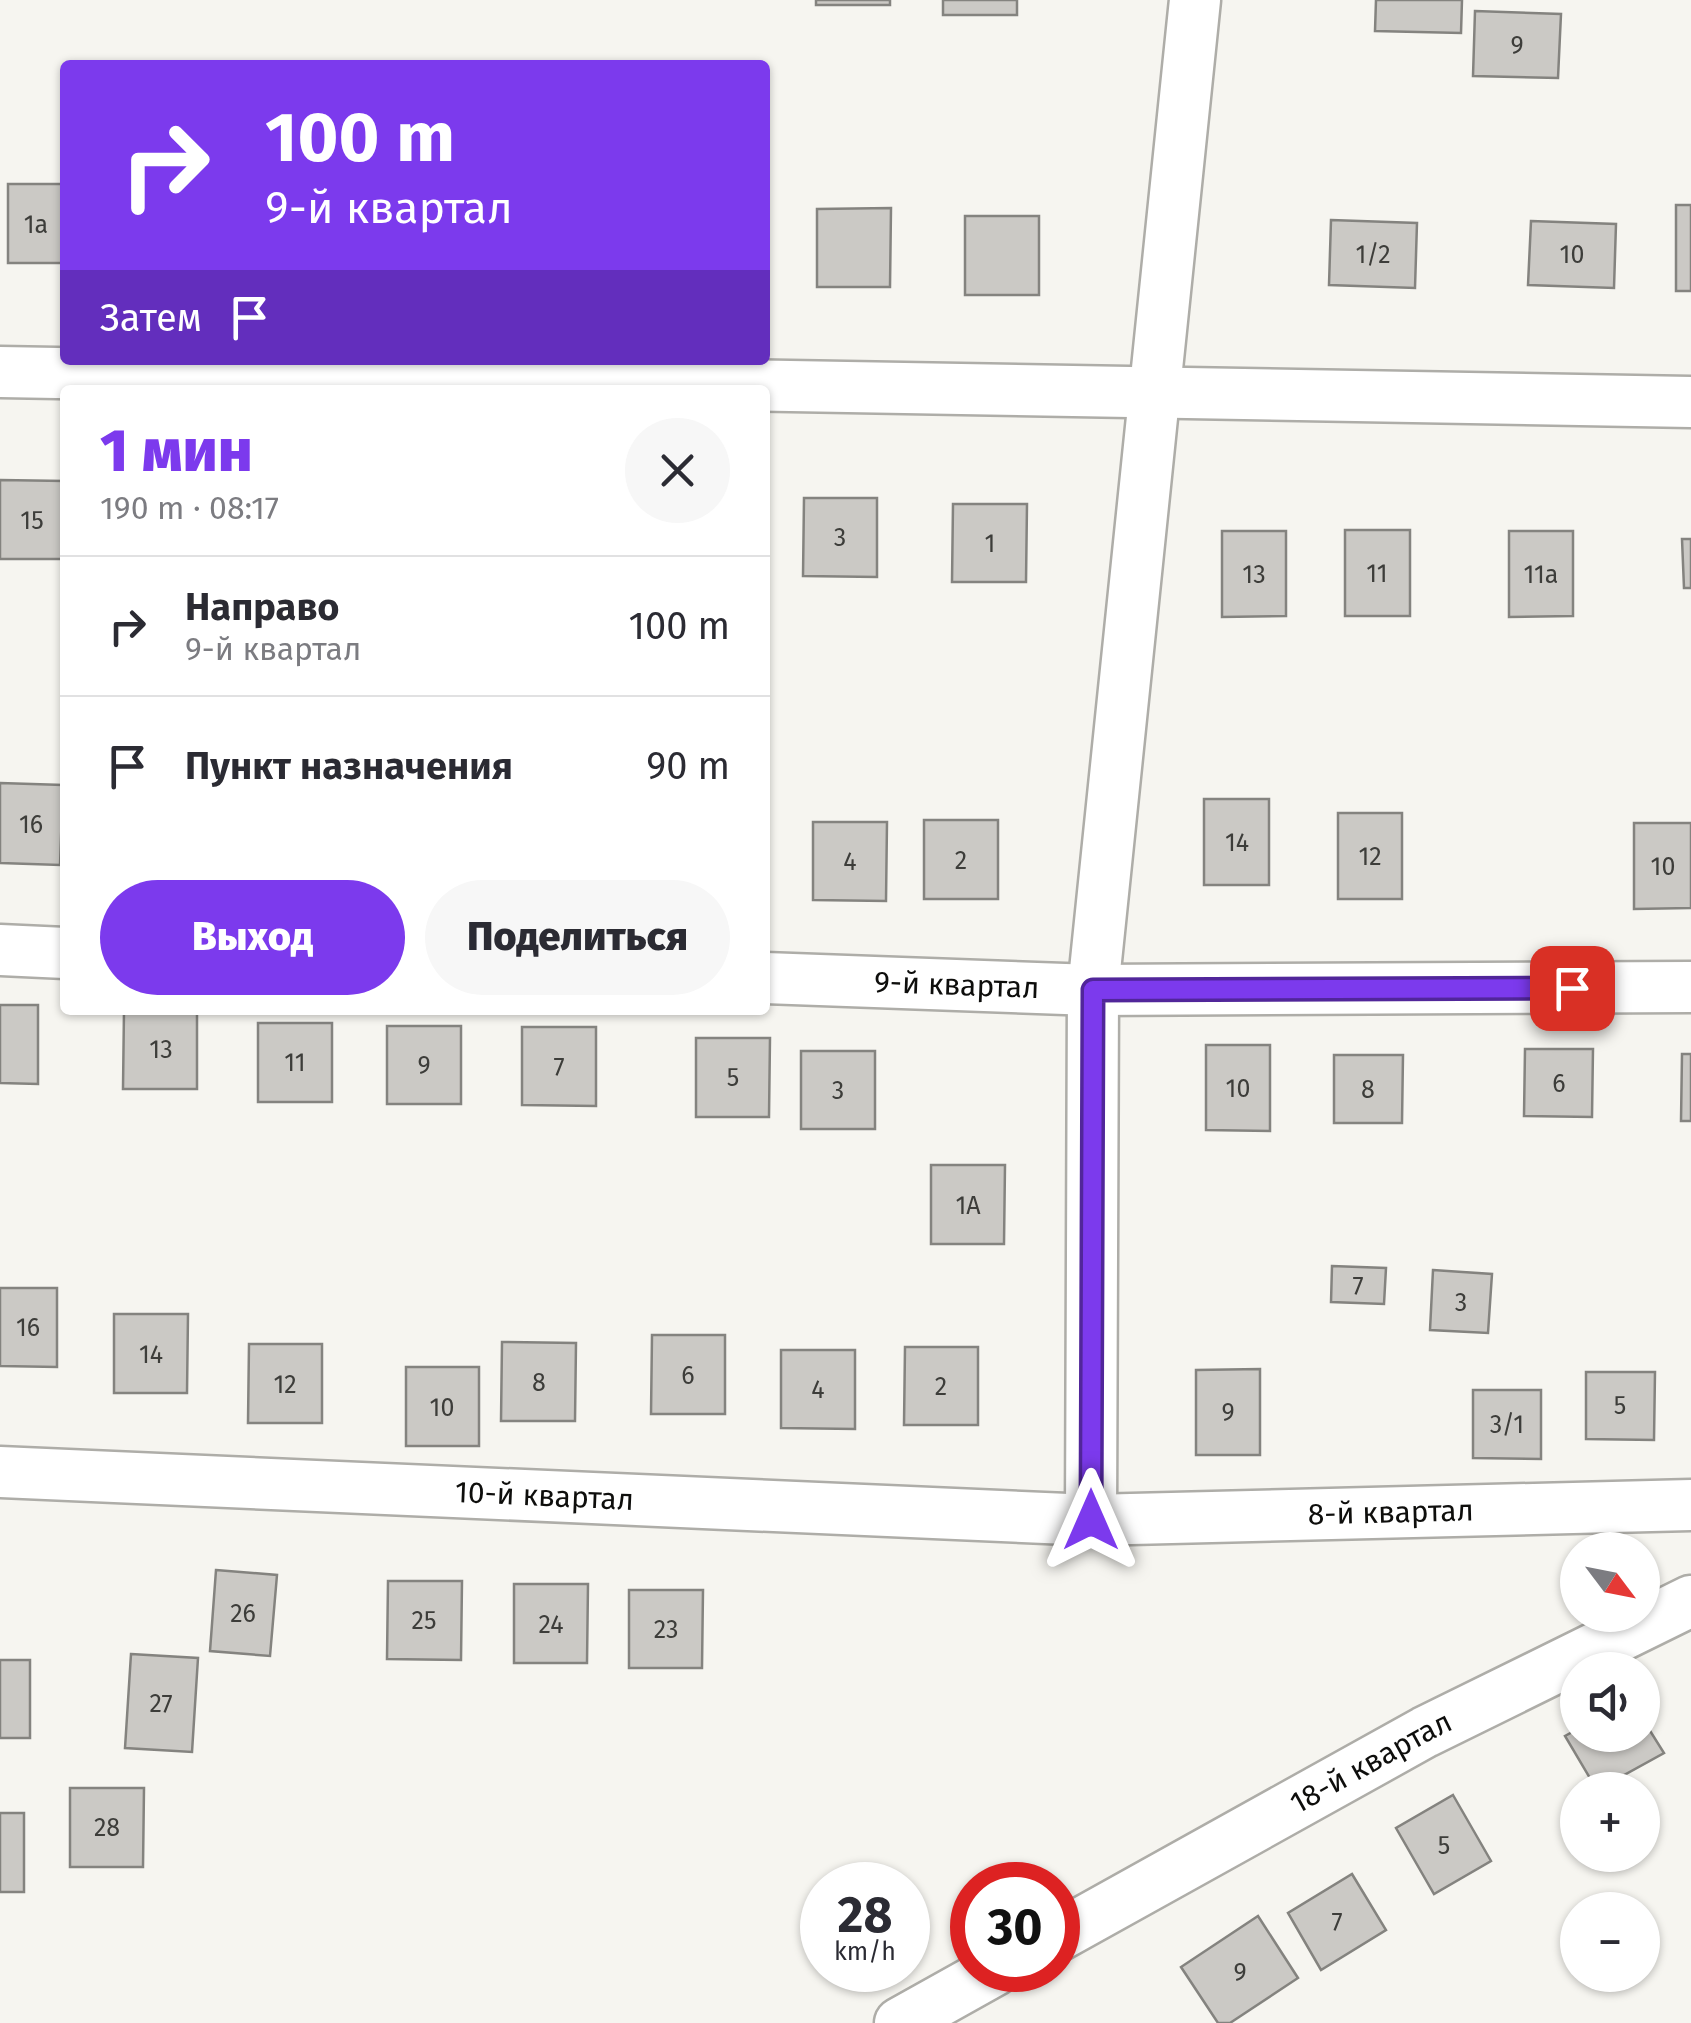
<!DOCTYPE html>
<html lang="ru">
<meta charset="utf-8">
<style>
:root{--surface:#fff;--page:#f7f7f7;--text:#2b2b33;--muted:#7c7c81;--line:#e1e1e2;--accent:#7c3aed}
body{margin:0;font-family:"Fira Sans",sans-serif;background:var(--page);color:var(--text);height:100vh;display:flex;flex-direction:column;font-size:38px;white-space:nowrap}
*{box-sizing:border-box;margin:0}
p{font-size:32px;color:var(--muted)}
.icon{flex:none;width:55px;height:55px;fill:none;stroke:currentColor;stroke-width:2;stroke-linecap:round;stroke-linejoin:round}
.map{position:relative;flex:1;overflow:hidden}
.side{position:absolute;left:60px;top:385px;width:710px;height:630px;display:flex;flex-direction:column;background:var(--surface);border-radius:10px;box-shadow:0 2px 8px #0004}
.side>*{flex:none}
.hud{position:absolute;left:60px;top:60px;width:710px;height:305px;border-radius:10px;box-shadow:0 2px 8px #0004;background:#7c3aed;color:#fff;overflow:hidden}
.needle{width:65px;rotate:122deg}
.buttons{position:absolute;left:1560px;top:1532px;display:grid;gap:20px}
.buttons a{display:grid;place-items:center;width:100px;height:100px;border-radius:50%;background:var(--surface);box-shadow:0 2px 8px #0004;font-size:50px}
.speed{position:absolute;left:800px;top:1862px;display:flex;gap:20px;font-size:50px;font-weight:700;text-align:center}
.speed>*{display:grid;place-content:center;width:130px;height:130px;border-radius:50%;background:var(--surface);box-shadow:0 2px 8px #0004;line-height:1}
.speed small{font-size:25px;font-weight:400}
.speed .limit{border:15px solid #d22;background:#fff;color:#111}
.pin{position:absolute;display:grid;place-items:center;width:85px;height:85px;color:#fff;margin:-42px;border-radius:20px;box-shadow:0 5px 15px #0006}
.me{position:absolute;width:110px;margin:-55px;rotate:0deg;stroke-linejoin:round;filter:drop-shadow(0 0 8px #0008)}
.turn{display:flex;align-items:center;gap:35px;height:210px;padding:0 40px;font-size:45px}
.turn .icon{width:130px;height:130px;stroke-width:2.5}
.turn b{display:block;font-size:70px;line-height:85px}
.then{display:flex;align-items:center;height:95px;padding:0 40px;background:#0003;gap:20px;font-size:38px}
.round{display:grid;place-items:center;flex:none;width:105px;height:105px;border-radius:52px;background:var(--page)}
.headline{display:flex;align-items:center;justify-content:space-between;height:170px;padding:0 40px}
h1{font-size:60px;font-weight:800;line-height:75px;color:var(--accent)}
.cta{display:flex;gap:20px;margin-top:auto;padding:20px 40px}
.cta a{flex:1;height:115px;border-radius:60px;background:var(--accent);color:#fff;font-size:40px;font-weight:800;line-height:115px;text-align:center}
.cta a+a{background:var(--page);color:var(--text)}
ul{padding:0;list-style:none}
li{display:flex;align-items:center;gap:30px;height:140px;padding:0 40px;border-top:2px solid var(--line)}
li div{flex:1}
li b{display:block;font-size:38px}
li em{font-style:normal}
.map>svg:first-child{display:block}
</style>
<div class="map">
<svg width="1691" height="2023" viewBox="0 0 1691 2023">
<rect width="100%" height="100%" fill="#f6f5f0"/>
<g fill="#cbc9c5" stroke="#84837f" stroke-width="2.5">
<rect x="816" y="0" width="74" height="5"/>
<rect x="943" y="0" width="74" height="15"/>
<path d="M1376,0H1462L1461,33L1375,31Z"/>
<path d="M1475,11L1561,14L1558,78L1473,76Z"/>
<rect x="8" y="184" width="57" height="79"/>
<rect x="1676" y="205" width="15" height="86"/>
<path d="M891,208L890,287H817V209Z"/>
<rect x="965" y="216" width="74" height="79"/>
<path d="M1331,220L1417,223L1415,288L1329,285Z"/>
<path d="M1531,221L1616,224L1614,288L1528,285Z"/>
<path d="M0,480L65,481V559H0Z"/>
<path d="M804,498H877V577L803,576Z"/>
<path d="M953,504H1027L1026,582H952Z"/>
<rect x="1345" y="530" width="65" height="86"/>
<path d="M1222,531H1286V616L1222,617Z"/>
<path d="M1509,531H1573V616L1509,617Z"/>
<path d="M1682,539H1691V588H1684Z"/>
<path d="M0,783L63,785L60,865L0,863Z"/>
<rect x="1204" y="799" width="65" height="86"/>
<rect x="1338" y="813" width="64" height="86"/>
<rect x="924" y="820" width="74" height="79"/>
<path d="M813,822H887L886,901L813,900Z"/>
<path d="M1634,823H1691V908L1634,909Z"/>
<path d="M0,1005H38V1084L0,1083Z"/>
<path d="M124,1010H197V1089H123Z"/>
<rect x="258" y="1023" width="74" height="79"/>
<rect x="387" y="1026" width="74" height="78"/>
<path d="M522,1027H596V1106L522,1105Z"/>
<path d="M696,1038H770L769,1117H696Z"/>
<path d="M1206,1045H1270V1131L1206,1130Z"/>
<path d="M1525,1049H1593L1592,1117L1524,1116Z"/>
<rect x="801" y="1051" width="74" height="78"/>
<path d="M1682,1054H1691V1121H1681Z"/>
<path d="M1334,1055H1403L1402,1123H1334Z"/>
<path d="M931,1165H1005L1004,1244H931Z"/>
<path d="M1332,1266L1386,1268L1384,1304L1331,1302Z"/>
<path d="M1433,1270L1492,1274L1488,1333L1430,1330Z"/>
<path d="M0,1288H57V1367L0,1366Z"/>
<path d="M114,1314H188L187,1393H114Z"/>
<path d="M652,1335H725V1414H651Z"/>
<path d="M502,1342L576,1343L575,1421H501Z"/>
<path d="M249,1344H322V1423H248Z"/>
<path d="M905,1347H978V1425H904Z"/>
<path d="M781,1350H855V1429L781,1428Z"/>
<rect x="406" y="1367" width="73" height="79"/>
<path d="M1260,1369V1455H1196V1370Z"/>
<path d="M1586,1372H1655L1654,1440L1586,1439Z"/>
<path d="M1473,1390H1541V1459L1473,1458Z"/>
<path d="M216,1570L277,1575L270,1656L210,1651Z"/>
<path d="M388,1581H462L461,1660L387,1659Z"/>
<path d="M514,1584H588L587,1663H514Z"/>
<path d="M629,1590H703L702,1668H629Z"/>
<path d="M131,1654L198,1658L192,1752L125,1748Z"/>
<rect x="0" y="1660" width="30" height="78"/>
<path d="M1642,1718L1664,1753L1597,1790L1565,1736L1578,1729V1735H1642Z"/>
<path d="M70,1788H144L143,1867H70Z"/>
<path d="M1453,1795L1491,1861L1434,1894L1396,1828Z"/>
<rect x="0" y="1813" width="24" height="79"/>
<path d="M1352,1874L1386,1930L1321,1970L1288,1913Z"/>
<path d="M1258,1916L1298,1978L1230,2023H1218L1181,1967Z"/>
</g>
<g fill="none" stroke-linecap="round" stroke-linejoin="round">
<defs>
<g id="minor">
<path d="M0,372L1691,402"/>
<path d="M0,950L65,953"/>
<path id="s1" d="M765,978L1093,990L1691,987"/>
<path id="s2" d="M0,1472L1091,1520L1691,1505"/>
<path d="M1091,1520L1093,990L1195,0"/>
<path id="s3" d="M1058,1936L1425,1732L1691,1601"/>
<path d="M900,2023L995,1970"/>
</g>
</defs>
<use href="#minor" stroke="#aeada8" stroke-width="55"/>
<use href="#minor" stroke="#fff" stroke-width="50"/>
</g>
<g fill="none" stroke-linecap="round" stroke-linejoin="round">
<defs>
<path id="route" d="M1091,1520L1093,990L1572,988"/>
</defs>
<use href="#route" stroke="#51269a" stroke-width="25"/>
<use href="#route" stroke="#7c3aed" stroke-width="18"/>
</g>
<g text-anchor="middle" stroke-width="8" stroke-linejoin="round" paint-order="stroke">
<g font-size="25" fill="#3d3d3a">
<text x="1517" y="54">9</text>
<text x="36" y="233">1а</text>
<text x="1373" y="263">1/2</text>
<text x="1572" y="263">10</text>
<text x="32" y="529">15</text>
<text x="840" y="546">3</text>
<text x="990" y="552">1</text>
<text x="1377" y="582">11</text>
<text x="1254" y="583">13</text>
<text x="1541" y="583">11а</text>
<text x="31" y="833">16</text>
<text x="1237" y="851">14</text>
<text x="1370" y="865">12</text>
<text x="961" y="869">2</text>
<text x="850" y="870">4</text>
<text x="1663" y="875">10</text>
<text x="161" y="1058">13</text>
<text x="295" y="1071">11</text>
<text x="424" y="1074">9</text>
<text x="559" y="1075">7</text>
<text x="733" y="1086">5</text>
<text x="1559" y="1092">6</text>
<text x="1238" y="1097">10</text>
<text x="1368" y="1098">8</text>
<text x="838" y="1099">3</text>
<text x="968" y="1214">1А</text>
<text x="1358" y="1294">7</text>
<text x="1461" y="1311">3</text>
<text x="28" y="1336">16</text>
<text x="151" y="1363">14</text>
<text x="688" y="1384">6</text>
<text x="539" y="1391">8</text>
<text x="285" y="1393">12</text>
<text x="941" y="1395">2</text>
<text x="818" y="1398">4</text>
<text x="1620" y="1414">5</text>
<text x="442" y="1416">10</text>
<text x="1228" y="1421">9</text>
<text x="1507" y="1433">3/1</text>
<text x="243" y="1622">26</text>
<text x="424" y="1629">25</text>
<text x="551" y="1633">24</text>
<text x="666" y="1638">23</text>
<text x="161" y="1712">27</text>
<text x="107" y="1836">28</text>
<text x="1444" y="1854">5</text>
<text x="1337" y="1930">7</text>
<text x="1240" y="1981">9</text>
</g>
<g font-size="30" fill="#0e0e0c" stroke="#fff">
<text dy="10" stroke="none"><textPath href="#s1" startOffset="192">9-й квартал</textPath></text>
<text dy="10" stroke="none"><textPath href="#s2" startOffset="545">10-й квартал</textPath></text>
<text dy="10" stroke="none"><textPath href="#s2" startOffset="1392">8-й квартал</textPath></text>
<text dy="10" stroke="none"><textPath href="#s3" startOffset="358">18-й квартал</textPath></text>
</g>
</g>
</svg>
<div class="buttons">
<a><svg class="needle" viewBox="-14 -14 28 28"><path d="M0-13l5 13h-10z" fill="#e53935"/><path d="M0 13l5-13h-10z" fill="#7c7c81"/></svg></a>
<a><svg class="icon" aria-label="sound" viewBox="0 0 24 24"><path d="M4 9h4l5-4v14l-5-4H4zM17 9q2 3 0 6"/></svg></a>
<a>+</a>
<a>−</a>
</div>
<div class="speed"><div>28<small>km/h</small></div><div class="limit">30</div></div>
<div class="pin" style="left:1572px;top:988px;background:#d93025"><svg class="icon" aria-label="arrive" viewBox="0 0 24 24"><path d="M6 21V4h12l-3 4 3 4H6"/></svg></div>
<svg class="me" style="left:1091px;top:1520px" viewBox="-20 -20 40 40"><path d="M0-17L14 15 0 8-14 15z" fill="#7c3aed" stroke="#fff" stroke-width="4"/></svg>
<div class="hud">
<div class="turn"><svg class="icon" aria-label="right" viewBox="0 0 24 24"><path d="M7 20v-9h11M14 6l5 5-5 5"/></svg><div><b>100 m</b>9-й квартал</div></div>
<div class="then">Затем<svg class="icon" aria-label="arrive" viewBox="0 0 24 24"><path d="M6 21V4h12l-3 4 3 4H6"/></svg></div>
</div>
<section class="side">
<div class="headline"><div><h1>1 мин</h1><p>190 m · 08:17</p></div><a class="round"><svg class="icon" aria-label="close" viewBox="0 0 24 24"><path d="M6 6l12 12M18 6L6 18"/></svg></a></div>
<ul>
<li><svg class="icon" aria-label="right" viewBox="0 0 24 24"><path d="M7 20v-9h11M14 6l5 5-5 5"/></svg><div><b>Направо</b><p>9-й квартал</p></div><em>100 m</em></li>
<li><svg class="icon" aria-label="arrive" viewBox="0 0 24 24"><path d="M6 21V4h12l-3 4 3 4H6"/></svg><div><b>Пункт назначения</b></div><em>90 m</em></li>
</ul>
<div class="cta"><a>Выход</a><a>Поделиться</a></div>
</section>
</div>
